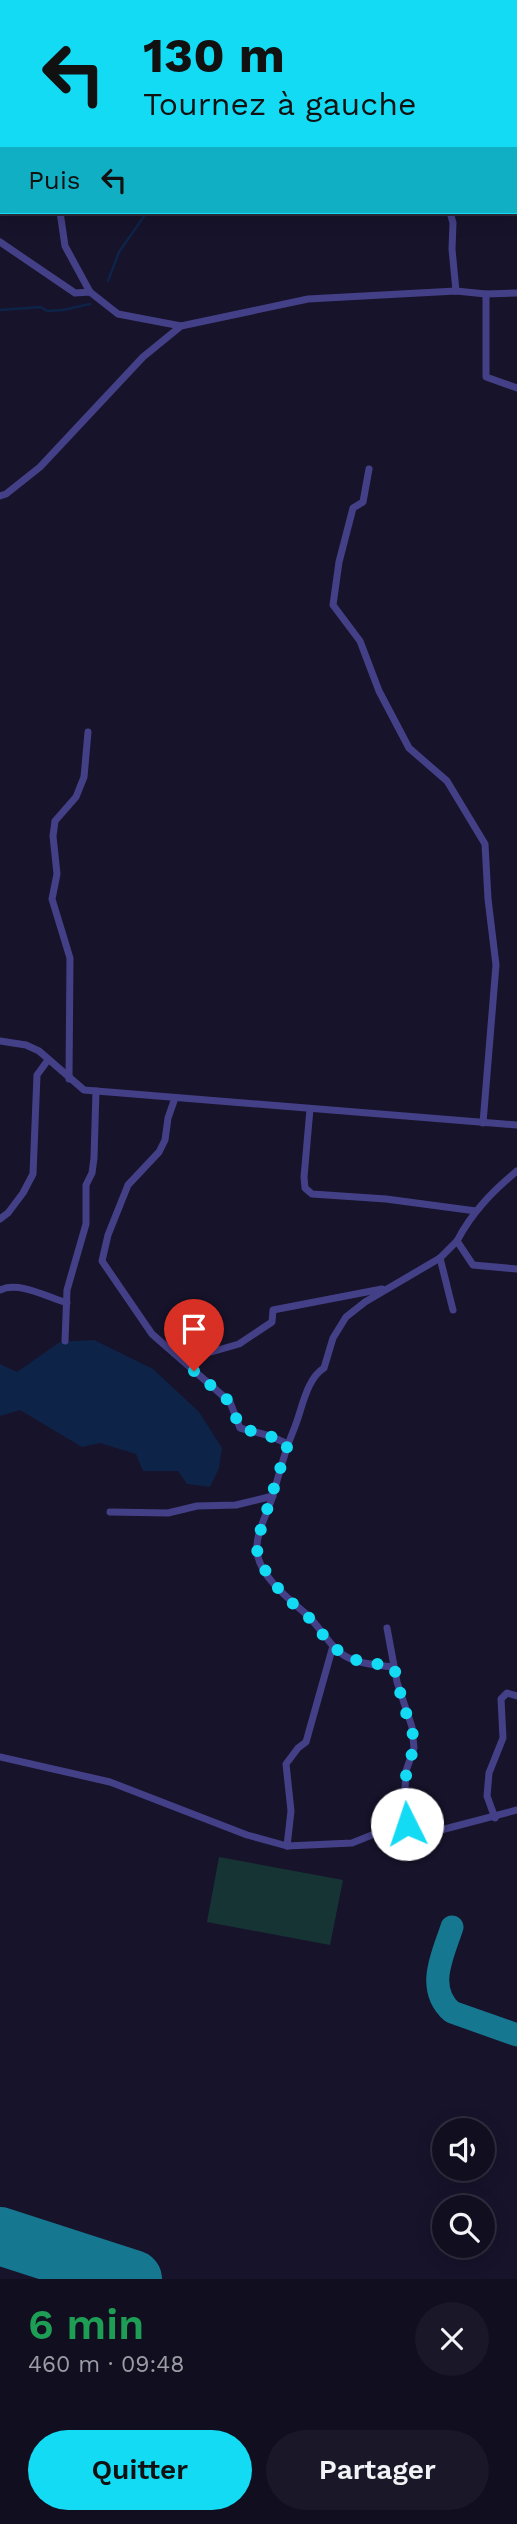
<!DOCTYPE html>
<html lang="fr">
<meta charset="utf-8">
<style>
:root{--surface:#110e20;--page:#1a1729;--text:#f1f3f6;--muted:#9c9ca5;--line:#302e3e;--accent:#14dbf4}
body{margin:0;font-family:"Work Sans",sans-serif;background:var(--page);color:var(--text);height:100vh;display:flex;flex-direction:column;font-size:26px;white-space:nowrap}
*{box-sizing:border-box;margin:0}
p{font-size:23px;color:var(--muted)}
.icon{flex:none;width:38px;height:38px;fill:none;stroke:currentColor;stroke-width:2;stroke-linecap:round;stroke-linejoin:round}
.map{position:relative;height:2279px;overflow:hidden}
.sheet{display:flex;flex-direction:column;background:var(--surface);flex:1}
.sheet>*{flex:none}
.top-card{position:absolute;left:0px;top:0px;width:518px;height:214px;box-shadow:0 4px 18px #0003,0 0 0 2px var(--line);background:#14dbf4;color:#111;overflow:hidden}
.buttons{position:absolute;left:432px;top:2118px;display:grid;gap:14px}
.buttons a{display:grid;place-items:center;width:63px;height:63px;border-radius:50%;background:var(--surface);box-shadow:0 4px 18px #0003,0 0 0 2px var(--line);font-size:35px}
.pin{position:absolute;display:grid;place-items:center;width:60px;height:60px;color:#fff;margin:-72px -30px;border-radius:50% 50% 50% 0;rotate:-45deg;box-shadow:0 0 7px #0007}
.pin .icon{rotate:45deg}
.me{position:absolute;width:77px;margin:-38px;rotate:356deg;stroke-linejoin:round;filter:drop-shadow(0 0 5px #0008)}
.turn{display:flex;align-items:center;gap:24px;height:147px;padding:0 28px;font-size:32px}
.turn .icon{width:91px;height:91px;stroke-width:2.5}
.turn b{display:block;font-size:49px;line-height:60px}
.then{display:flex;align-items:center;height:66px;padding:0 28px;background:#0003;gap:14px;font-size:26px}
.round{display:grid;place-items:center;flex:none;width:74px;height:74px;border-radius:37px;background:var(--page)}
.summary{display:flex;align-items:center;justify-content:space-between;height:119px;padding:0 28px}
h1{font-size:42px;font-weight:600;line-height:52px;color:#1e9e55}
.button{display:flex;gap:14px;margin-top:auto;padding:14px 28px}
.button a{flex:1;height:80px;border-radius:42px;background:var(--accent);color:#111;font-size:28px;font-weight:600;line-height:80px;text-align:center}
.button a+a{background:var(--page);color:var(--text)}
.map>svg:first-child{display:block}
</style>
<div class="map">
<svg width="517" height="2279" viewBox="0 0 517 2279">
<rect width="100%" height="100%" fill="#17132b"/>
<path fill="#163434" d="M219,1857L343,1880L330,1945L207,1922Z"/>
<path fill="#0e2348" d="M94,1340L153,1369L199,1412L222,1448L219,1468L210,1487L187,1484L178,1471H143L136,1454L100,1443L82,1447L20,1410L0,1416V1364L17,1372L60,1342Z"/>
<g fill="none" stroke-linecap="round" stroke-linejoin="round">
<g stroke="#0e2348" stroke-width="2.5">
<path d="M516,86H517"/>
<path d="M108,281L119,252L147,212"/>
<path d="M0,310L41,307L47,311L63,310L90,304"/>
</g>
<path stroke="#167790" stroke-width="23" d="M452,1927C443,1955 425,1988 452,2012L517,2035"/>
<path stroke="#167790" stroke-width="58" d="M0,2236L133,2279"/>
<g stroke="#444087" stroke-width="7">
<path d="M374,0L375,2"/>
<path d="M12,2L13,0"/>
<path d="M0,49L2,42"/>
<path d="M516,60H517"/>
<path d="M0,72L2,76"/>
<path d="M60,212L65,246L90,292"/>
<path d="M450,212L453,223L452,249L456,291"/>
<path d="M0,242L75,293L90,292L118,314L181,326L308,299L456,291L486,294L517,293"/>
<path d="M486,294V377L517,388"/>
<path d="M369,469L363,502L353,508L339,562L333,605L360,641L379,691L409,748L447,781L485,844L488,899L496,965L483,1123"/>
<path d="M0,496L6,494L40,467L143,357L181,326"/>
<path d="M0,1041L26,1045L39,1051L84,1090L517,1125"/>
<path d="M69,1079L70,958L52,899L57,874L53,836L55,821L76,797L84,777L88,732"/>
<path d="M175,1098L168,1118L165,1140L159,1152L128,1185L108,1235L102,1261L152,1334L230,1402L240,1428L270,1436L288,1444"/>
<path d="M310,1109L304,1177L305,1188L312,1194L386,1199L476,1211"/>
<path d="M517,1171C493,1191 472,1212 457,1241L473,1265L517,1269"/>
<path d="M0,1219L8,1213L23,1193L33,1174L37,1075L48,1060"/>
<path d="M440,1258L453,1310"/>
<path d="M0,1290C19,1281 47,1297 67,1303"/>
<path d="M65,1341L67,1290L86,1224V1185L92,1173L94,1158L96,1091"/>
<path d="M188,1365L204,1354L239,1344L272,1322L273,1310L382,1289"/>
<path d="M110,1512L168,1513L197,1506L236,1505L273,1496"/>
<path d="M387,1628L397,1682L412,1727L414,1748L406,1771L405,1789L409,1827"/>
<path d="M394,1667C381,1665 364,1665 351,1659C331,1651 322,1628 306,1614C289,1599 260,1577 257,1552C255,1533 268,1513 273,1495C280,1471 284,1453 294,1429C302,1410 306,1379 324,1368L333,1338L346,1317L365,1302L440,1258L457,1241"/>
<path d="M0,1757L110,1782L247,1835L287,1846L352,1843L394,1826L441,1830L517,1810"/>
<path d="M495,1818L487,1796L489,1773L503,1738L501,1699L507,1693L517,1696"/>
<path d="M287,1846L291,1811L286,1764L298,1748L306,1742L333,1646"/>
</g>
</g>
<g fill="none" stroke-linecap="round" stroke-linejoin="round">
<path stroke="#14dbf4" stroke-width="12" stroke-dasharray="0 21.6" d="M194,1371L230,1402L240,1428L270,1436L288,1444L260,1532L257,1553L268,1576L287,1599L306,1614L333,1647L351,1659L394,1667L404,1708L412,1727L414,1748L406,1771L407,1824"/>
</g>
</svg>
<div class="buttons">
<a><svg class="icon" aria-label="sound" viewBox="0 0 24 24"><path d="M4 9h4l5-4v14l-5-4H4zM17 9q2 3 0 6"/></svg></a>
<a><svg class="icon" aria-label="search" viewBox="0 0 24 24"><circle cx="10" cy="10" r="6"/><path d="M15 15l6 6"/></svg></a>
</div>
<div class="pin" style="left:194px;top:1371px;background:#d93025"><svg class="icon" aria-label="arrive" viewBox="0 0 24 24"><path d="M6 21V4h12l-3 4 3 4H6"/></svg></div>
<svg class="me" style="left:407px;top:1824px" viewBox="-20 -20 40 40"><circle r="19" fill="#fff"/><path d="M0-13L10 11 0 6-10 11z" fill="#14dbf4"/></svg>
<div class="top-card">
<div class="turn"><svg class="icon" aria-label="left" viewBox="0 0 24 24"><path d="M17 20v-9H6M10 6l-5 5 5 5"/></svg><div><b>130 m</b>Tournez à gauche</div></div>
<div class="then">Puis<svg class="icon" aria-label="left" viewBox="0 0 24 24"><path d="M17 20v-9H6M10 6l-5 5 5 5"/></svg></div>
</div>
</div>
<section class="sheet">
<div class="summary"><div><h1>6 min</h1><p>460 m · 09:48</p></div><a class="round"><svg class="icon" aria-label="close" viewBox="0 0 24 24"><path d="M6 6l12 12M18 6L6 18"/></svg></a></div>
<div class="button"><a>Quitter</a><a>Partager</a></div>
</section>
